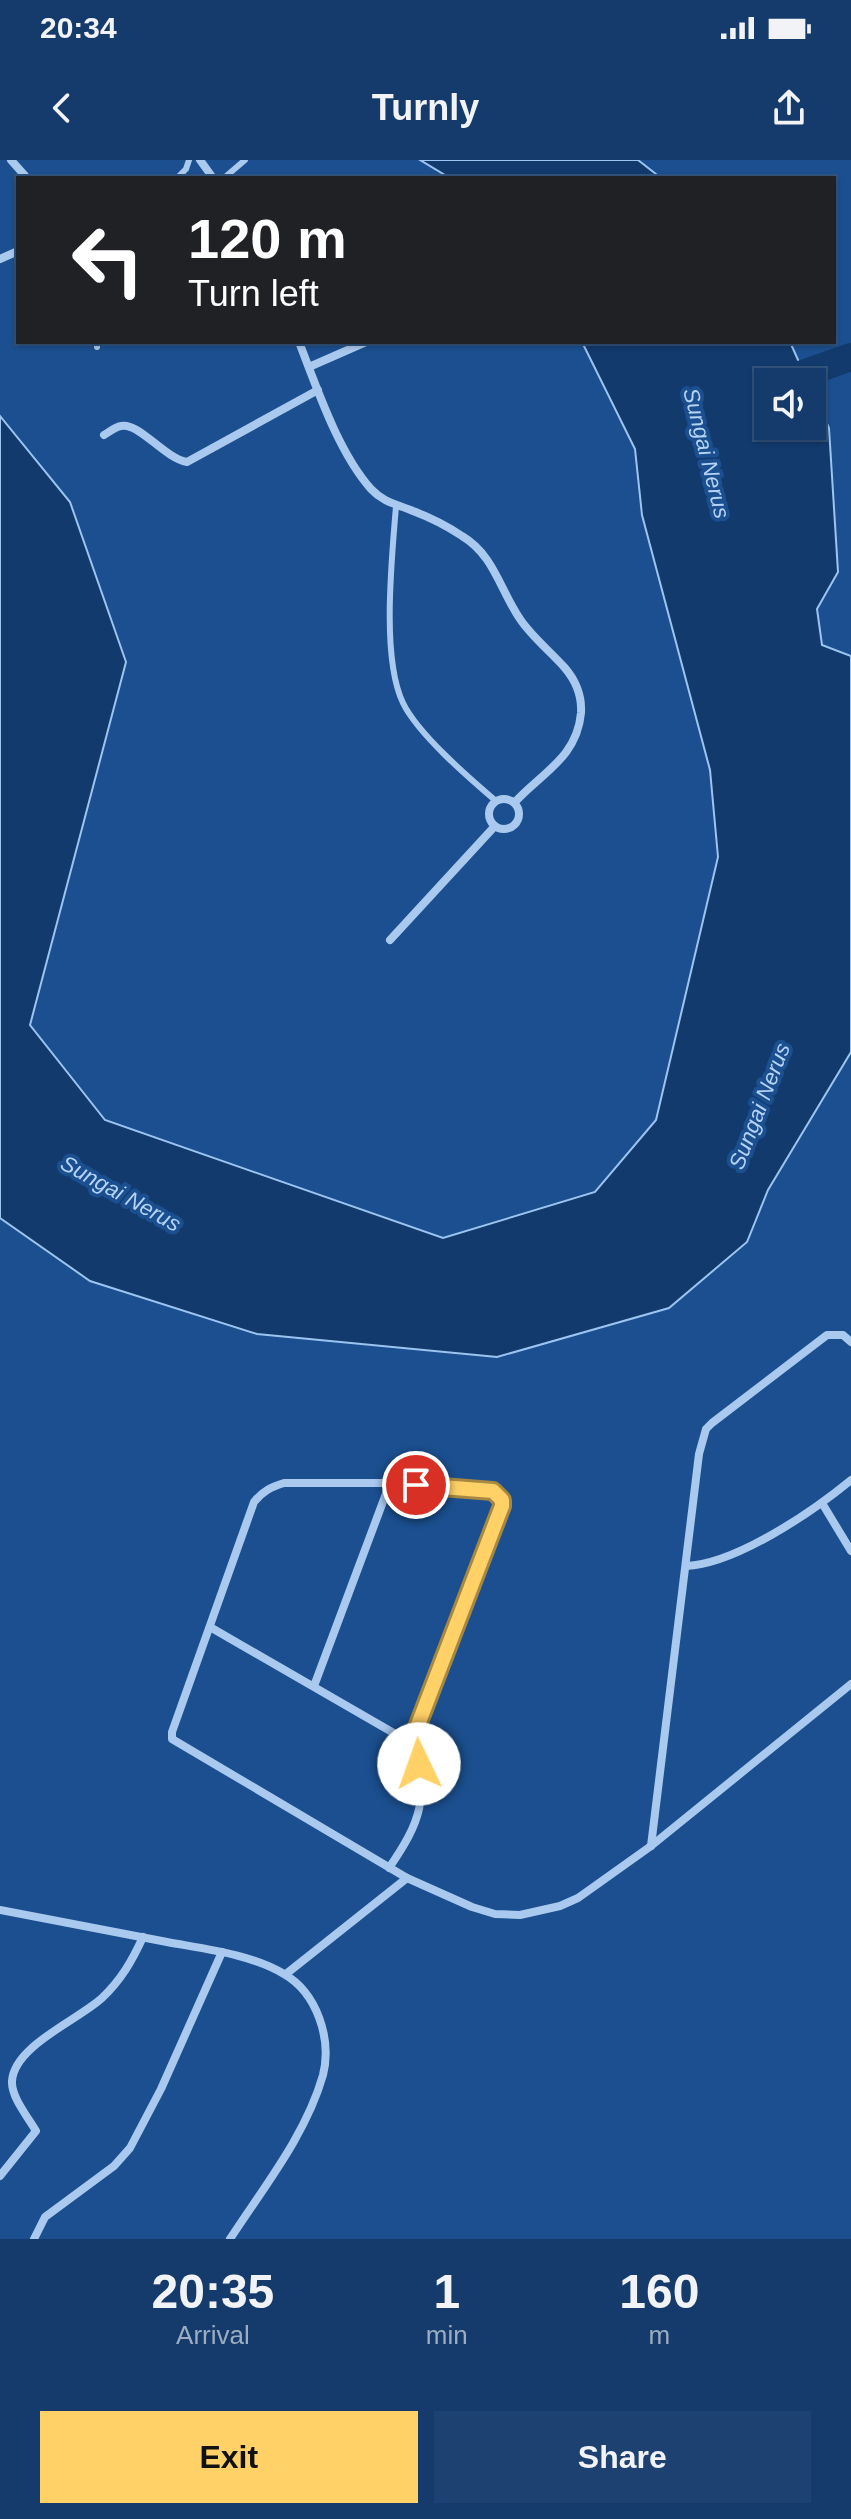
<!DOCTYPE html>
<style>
:root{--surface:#143b6b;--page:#1d4271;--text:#f1f3f6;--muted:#9dadc1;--line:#33557e;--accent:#ffd166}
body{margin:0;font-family:Helvetica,sans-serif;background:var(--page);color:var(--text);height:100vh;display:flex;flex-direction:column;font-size:30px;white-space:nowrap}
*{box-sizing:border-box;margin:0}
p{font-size:26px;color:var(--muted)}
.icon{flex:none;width:44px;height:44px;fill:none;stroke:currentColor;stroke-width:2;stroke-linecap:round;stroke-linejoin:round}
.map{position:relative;height:2079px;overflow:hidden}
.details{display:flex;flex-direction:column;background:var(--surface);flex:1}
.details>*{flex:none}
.banner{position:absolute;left:16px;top:16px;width:820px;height:168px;border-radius:0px;box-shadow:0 2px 6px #0004,0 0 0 2px var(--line);background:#202124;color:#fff;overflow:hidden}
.tools{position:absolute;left:754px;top:208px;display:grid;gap:16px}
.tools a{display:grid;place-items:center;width:72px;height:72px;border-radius:0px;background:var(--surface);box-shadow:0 2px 6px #0004,0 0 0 2px var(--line);font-size:40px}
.pin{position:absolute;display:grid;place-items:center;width:68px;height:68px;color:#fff;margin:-34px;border:4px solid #fff;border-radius:50%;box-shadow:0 2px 8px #0007}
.me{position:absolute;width:88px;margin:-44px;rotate:357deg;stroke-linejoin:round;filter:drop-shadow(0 0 6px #0008)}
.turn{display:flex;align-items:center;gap:28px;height:168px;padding:0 40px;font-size:36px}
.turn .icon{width:104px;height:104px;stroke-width:2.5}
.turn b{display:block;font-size:56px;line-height:68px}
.eta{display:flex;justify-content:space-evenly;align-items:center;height:136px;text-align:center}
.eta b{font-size:48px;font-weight:800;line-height:56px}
.cta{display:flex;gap:16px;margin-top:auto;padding:16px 40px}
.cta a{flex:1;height:92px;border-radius:0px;background:var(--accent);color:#111;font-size:32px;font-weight:800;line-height:92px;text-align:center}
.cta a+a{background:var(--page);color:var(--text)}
.status{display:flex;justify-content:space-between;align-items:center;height:56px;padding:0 40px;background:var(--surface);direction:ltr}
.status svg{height:22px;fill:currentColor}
header{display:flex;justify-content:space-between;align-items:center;height:104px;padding:0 40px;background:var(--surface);font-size:36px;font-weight:800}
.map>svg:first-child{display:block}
</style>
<div class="status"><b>20:34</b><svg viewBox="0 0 49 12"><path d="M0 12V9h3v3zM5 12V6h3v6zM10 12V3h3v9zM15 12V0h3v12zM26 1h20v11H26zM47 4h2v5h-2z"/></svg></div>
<header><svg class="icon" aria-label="back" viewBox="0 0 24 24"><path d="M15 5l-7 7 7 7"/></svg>Turnly<svg class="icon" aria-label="share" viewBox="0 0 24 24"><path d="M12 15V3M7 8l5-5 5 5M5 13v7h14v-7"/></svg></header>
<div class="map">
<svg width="851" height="2079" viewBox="0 0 851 2079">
<rect width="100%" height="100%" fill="#1b4f8f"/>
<g fill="#123a6d" stroke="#9cc4f0" stroke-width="2">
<path d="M420,0H638L661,18H450Z"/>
<path d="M582,182H790L808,222H768V266H812V230L829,268L838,412L817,449L822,485L851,496V892L768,1030L747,1082L669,1148L497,1197L257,1174L90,1121L0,1058V256L70,342L126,502L30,865L105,960L443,1078L595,1032L656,960L718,697L710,610L642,355L635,289Z"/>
</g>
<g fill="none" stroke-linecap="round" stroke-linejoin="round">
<path stroke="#123a6d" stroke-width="28" d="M780,222L851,197"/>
<g stroke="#a9c9ee" stroke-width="6">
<path d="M177,18L186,9L189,0"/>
<path d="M224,18L245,0"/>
<path d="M97,182V187"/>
<path d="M396,346C392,397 381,498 403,543C418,574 469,618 496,641"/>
</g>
<g stroke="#a9c9ee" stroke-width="8">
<path d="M11,0L27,18"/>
<path d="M200,0L213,18"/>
<path d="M0,99L18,91"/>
<path d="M299,182C317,228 338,292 371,329C384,343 397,344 413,351C429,357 447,366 462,376C494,395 500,430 520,459C532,477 551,492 565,508C576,521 582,536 581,553C577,597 543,612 515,642"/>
<path d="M309,207L366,182"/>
<path d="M104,275C109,272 115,267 121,266C139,262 164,298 187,302L318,230"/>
<circle cx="504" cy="654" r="15"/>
<path d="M390,780L495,666"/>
<path d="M822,1343L851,1391"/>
<path d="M686,1406C736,1404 812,1352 851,1320"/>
<path d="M210,1467L411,1583"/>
<path d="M314,1526L390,1323"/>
<path d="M651,1686L699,1294L706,1269L712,1263L827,1175H843L851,1182"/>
<path d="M389,1708C420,1663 431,1636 411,1583L502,1346L501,1337L493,1331L390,1323H284C271,1327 263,1331 254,1342L172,1572V1579L407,1718L472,1747L495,1754L520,1755L560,1746L578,1738L651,1686L851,1524"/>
<path d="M0,1750C56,1761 112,1771 167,1782C205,1789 251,1794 284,1814C317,1833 332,1879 323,1915C306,1975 263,2028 230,2079"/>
<path d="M286,1814L407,1718"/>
<path d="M0,2016L36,1971C28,1957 11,1937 12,1921C14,1886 78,1860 102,1838C121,1820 132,1801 143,1777"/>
<path d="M34,2079L45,2057L114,2006L130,1988L161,1929L222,1792"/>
</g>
</g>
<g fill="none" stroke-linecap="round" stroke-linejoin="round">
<defs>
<path id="route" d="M416,1325L493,1331L502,1340V1346L411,1583L419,1604"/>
</defs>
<use href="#route" stroke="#a68842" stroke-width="20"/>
<use href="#route" stroke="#ffd166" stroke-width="14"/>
</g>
<g text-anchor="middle" stroke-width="8" stroke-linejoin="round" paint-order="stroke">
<g font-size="22" font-style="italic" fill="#b5d3f5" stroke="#1b4f8f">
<text transform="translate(707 293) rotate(76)" y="8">Sungai Nerus</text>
<text transform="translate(759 946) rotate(-69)" y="8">Sungai Nerus</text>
<text transform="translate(121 1033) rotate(29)" y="8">Sungai Nerus</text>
</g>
</g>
</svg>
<div class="tools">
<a><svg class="icon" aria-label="sound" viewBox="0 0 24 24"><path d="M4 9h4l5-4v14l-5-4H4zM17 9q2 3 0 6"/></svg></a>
</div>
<div class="pin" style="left:416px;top:1325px;background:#d93025"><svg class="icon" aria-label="arrive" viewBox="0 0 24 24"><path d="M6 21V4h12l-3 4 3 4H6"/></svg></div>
<svg class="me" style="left:419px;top:1604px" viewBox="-20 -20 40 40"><circle r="19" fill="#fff"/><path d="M0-13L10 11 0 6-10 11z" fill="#ffd166"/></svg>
<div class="banner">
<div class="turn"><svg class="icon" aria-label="left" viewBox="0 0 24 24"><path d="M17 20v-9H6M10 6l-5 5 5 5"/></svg><div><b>120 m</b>Turn left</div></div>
</div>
</div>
<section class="details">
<div class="eta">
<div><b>20:35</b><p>Arrival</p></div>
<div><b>1</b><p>min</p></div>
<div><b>160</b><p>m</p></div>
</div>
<div class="cta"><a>Exit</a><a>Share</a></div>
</section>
